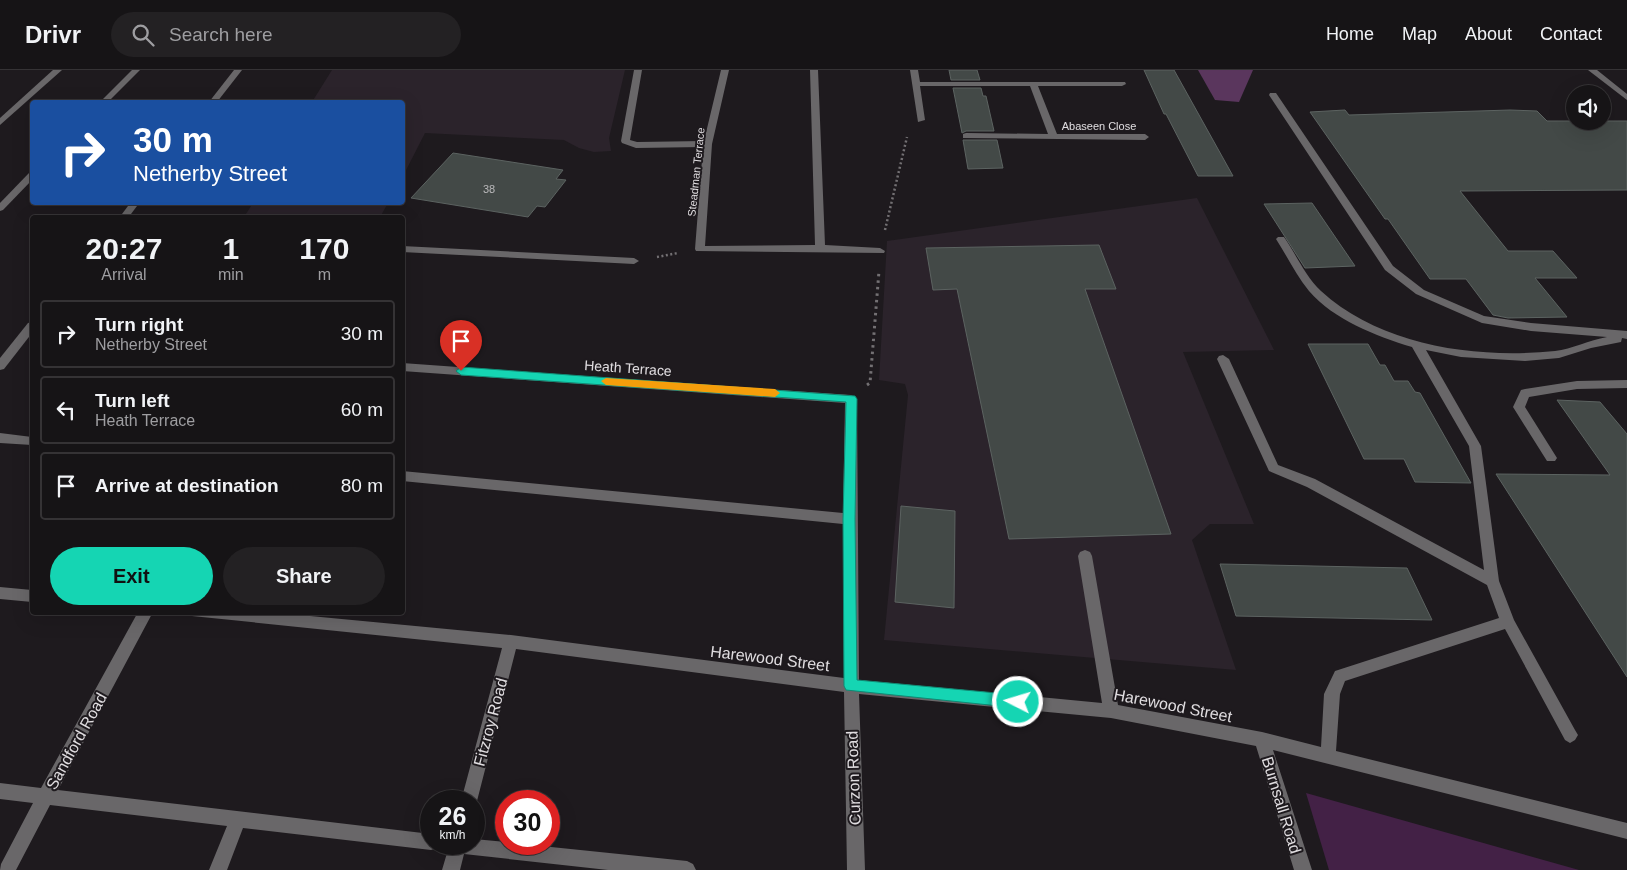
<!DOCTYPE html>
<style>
:root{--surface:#161416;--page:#232123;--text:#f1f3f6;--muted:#9e9ea1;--line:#353335;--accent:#15d5b3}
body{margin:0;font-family:Arial,sans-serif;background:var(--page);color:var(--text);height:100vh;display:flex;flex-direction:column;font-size:19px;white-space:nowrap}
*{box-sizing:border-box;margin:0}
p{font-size:16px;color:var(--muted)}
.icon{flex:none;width:28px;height:28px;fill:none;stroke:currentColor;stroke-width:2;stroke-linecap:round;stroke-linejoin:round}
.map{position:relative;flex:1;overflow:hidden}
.sheet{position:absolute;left:30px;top:145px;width:375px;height:400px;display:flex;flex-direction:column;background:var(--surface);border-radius:5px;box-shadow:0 5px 20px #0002,0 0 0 1px var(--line)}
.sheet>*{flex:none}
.hud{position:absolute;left:30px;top:30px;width:375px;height:105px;border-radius:5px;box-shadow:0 5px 20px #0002,0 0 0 1px var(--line);background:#1a4fa0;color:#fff;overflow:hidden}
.tools{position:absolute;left:1566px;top:15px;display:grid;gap:10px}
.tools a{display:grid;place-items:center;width:45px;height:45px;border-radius:50%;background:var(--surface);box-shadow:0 5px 20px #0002,0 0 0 1px var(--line);font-size:25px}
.speed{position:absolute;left:420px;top:720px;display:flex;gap:10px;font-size:25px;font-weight:700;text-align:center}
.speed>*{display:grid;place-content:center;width:65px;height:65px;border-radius:50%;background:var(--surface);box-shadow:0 5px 20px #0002,0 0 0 1px var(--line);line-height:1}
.speed small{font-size:12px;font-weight:400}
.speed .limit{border:8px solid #d22;background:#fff;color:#111}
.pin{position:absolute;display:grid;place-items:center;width:42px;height:42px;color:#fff;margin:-51px -21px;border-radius:50% 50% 50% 0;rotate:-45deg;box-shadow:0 0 5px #0007}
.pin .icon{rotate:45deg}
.me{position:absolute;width:55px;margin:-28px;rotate:275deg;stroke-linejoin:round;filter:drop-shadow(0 0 4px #0008)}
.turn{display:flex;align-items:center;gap:18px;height:105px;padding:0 20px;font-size:22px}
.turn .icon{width:65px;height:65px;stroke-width:2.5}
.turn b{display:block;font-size:35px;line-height:42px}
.eta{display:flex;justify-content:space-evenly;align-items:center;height:85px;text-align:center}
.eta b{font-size:30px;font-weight:600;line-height:35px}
.button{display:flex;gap:10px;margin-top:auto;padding:10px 20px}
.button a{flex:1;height:58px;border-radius:30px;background:var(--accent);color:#111;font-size:20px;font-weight:600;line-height:58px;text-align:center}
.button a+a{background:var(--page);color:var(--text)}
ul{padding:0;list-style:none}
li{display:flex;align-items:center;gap:15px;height:68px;margin:0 10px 8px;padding:0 10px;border:2px solid var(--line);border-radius:5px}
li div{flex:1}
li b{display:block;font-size:19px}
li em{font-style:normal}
header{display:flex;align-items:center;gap:30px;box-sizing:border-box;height:70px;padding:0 25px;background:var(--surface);border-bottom:1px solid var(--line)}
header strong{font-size:24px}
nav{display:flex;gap:28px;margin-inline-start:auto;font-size:18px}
.search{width:350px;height:45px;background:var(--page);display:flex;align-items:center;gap:12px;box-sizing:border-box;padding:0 18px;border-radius:28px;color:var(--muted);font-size:19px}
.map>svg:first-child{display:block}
</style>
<header>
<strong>Drivr</strong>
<div class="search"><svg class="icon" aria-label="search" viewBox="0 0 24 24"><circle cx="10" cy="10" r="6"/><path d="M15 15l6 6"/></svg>Search here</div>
<nav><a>Home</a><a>Map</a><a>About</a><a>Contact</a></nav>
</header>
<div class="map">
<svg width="1627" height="800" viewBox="0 0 1627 800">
<rect width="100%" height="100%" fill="#1e1a1e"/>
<g fill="#2b232b">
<path d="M332,0H625L609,68L611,81L594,82L579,78L564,70L425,63L403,106L402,32H312Z"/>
<path d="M1197,128L1274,280L1183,282L1254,454H1210L1192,470L1236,600L884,570L908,325L905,314L879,310L887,171Z"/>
<path d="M253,133V132L388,133L380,147H244Z"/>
</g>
<path fill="#432146" d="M1306,723L1579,800H1329Z"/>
<path fill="#5a365d" d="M1198,0H1253L1239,32L1215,30Z"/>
<g fill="#434947" stroke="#5c6361">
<path d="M949,0H977L980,10H951Z"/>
<path d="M1144,0H1174L1233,106H1198L1166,44H1164Z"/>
<path d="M953,18H981L983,26H986L994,61H966L962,63Z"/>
<path d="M1345,40L1349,45L1510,40L1537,41L1547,51H1627V120L1460,121L1508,181H1553L1577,208H1535L1567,247L1508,248L1493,245L1466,209H1430L1388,149H1385L1310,42Z"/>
<path d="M963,70H997L1003,98L968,99Z"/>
<path d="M453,83L563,100L556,109L566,110L545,137L537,136L528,147L411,128Z"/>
<path d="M1312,133L1355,196L1305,198L1264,134Z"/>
<path d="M1099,175L1116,219H1085L1171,464L1009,469L957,219L933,220L926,178Z"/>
<path d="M1308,274H1368L1380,295H1385L1394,311H1408L1415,322L1420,323L1471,413L1415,412L1404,389H1364Z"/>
<path d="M1557,330L1600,332L1627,364V607L1496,404L1610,405Z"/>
<path d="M901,436L955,441L954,538L895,532Z"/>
<path d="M1220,494L1407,498L1432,550L1236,546Z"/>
</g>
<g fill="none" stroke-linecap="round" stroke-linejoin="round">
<g stroke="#737073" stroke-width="2.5" stroke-dasharray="2 2.5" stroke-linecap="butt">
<path d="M885,160L907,67"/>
<path d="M657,187L678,183"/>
</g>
<path stroke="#737073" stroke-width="3" stroke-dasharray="2.5 4" stroke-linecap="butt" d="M867,315L870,313L879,201"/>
<g fill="#696769" fill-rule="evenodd">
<path d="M53,0H62L0,55V48Z"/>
<path d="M132,0H140L108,32H100Z"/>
<path d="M234,0H242L217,32H209Z"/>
<path d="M634,0H642L630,70L637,72L704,71L721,0H729L712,74L705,176L815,175L810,0H818L825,175L880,178L885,181L884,183L696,181L695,179L703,77L636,78L622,73L621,71Z"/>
<path d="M910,0H918L920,12H1125L1126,14L1122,16H1038L1057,64H1145L1149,67L1145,70L963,68V64L966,63L1048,64L1030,16H920L925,50L918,52Z"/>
<path d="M1588,0H1597L1627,24V30Z"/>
<path d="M1270,23H1276L1393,196L1424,220L1484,246L1531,253L1627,261V269L1622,268L1621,272L1591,278L1559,288L1525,291L1461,287L1426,280L1481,376L1499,511L1514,550L1575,660L1578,665L1575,670L1570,673L1565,670L1505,559L1345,611L1340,624L1336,681L1627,753V769L1273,680L1312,800H1294L1256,676L1111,648L859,624L865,800H847L844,622L516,579L477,731L474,737V731H461L502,578L192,546L190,542H268L511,565L844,608L843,454L402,411V401L843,443L845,333L402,301V293L851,325L857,329L859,610L1102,633L1078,486L1080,482L1085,480L1090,482L1092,486L1118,635L1262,662L1321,677L1324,624L1335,601L1499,548L1487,515L1307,417L1269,401L1217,289L1219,286L1223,285L1229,289L1278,395L1315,409L1484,500L1469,376L1412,277C1376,266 1334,250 1309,221C1296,205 1287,186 1276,169L1278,167H1284C1296,184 1305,206 1321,221C1381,276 1476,289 1555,281C1572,279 1589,270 1607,267L1531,261L1482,253L1416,224L1385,200L1269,25Z"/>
<path d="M32,102V110L3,140L0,141V133L29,103Z"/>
<path d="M131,132H140L128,148H119Z"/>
<path d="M402,176L634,188L639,191L634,194L402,182Z"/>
<path d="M32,252V263L4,299L0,300V288L28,253Z"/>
<path d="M1627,310V318L1577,319L1529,327L1525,337L1557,388L1555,391H1547L1513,337L1521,320L1525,319L1577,311Z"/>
<path d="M0,363L32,367V375L0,373Z"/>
<path d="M0,517L32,520V532L0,529Z"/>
<path d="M138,542H153L58,720L431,764V774H474V769L506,772V774H522L687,791L693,794L696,800H608L464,784L460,800H442L447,783L440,780L438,775L437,778L431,780L243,758L227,800H209L227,756L50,735L16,800H0L1,794L33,733L0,729V713L41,718Z"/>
</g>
</g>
<path fill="#15d5b3" stroke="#0e8a74" d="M461,297L855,326L857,329L855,449L857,610L1018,625L1023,627L1025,632L1023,636L1018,638L846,620L844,616L843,449L846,332L461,305L456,301Z"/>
<path fill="#f59e0b" d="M606,308L775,319L780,323L775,327L606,315L601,311Z"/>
<g text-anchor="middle" stroke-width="4" stroke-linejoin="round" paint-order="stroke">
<g font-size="11" fill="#e0dde0" stroke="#1e1a1e">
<text x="1099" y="60">Abaseen Close</text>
<text transform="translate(696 102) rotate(-84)" y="4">Steadman Terrace</text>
</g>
<g font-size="11" fill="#b9b8ba">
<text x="489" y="123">38</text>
</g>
<g font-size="14" fill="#e0dde0" stroke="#1e1a1e">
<text transform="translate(628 298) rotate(4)" y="5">Heath Terrace</text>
</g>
<g font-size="16" fill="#e0dde0" stroke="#1e1a1e">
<text transform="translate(770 588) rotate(7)" y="6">Harewood Street</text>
<text transform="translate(1173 635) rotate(11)" y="6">Harewood Street</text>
<text transform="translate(490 652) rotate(-75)" y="6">Fitzroy Road</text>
<text transform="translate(76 671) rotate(-61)" y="6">Sandford Road</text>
<text transform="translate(853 708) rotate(-92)" y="6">Curzon Road</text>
<text transform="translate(1282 735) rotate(73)" y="6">Burnsall Road</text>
</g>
</g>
</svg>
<div class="tools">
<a><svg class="icon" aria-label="sound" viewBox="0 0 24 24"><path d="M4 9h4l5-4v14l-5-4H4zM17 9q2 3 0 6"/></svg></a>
</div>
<div class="speed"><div>26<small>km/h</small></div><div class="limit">30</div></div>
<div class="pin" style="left:461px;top:301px;background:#d93025"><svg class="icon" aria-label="arrive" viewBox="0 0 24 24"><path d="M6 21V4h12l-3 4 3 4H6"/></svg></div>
<svg class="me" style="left:1018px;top:632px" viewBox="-20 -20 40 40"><circle r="17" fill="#15d5b3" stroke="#fff" stroke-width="3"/><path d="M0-11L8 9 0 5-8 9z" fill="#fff"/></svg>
<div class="hud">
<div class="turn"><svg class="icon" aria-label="right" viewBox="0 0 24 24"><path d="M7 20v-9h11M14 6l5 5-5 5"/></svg><div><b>30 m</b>Netherby Street</div></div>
</div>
<section class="sheet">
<div class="eta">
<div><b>20:27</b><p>Arrival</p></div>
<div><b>1</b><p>min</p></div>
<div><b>170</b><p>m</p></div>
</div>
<ul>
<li><svg class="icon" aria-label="right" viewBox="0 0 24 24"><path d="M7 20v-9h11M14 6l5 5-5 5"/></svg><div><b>Turn right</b><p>Netherby Street</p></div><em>30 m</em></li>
<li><svg class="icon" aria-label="left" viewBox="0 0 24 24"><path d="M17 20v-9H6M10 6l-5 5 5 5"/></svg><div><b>Turn left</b><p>Heath Terrace</p></div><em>60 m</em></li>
<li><svg class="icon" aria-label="arrive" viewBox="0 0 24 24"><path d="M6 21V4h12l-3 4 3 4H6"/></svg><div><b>Arrive at destination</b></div><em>80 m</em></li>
</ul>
<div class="button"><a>Exit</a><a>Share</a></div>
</section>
</div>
